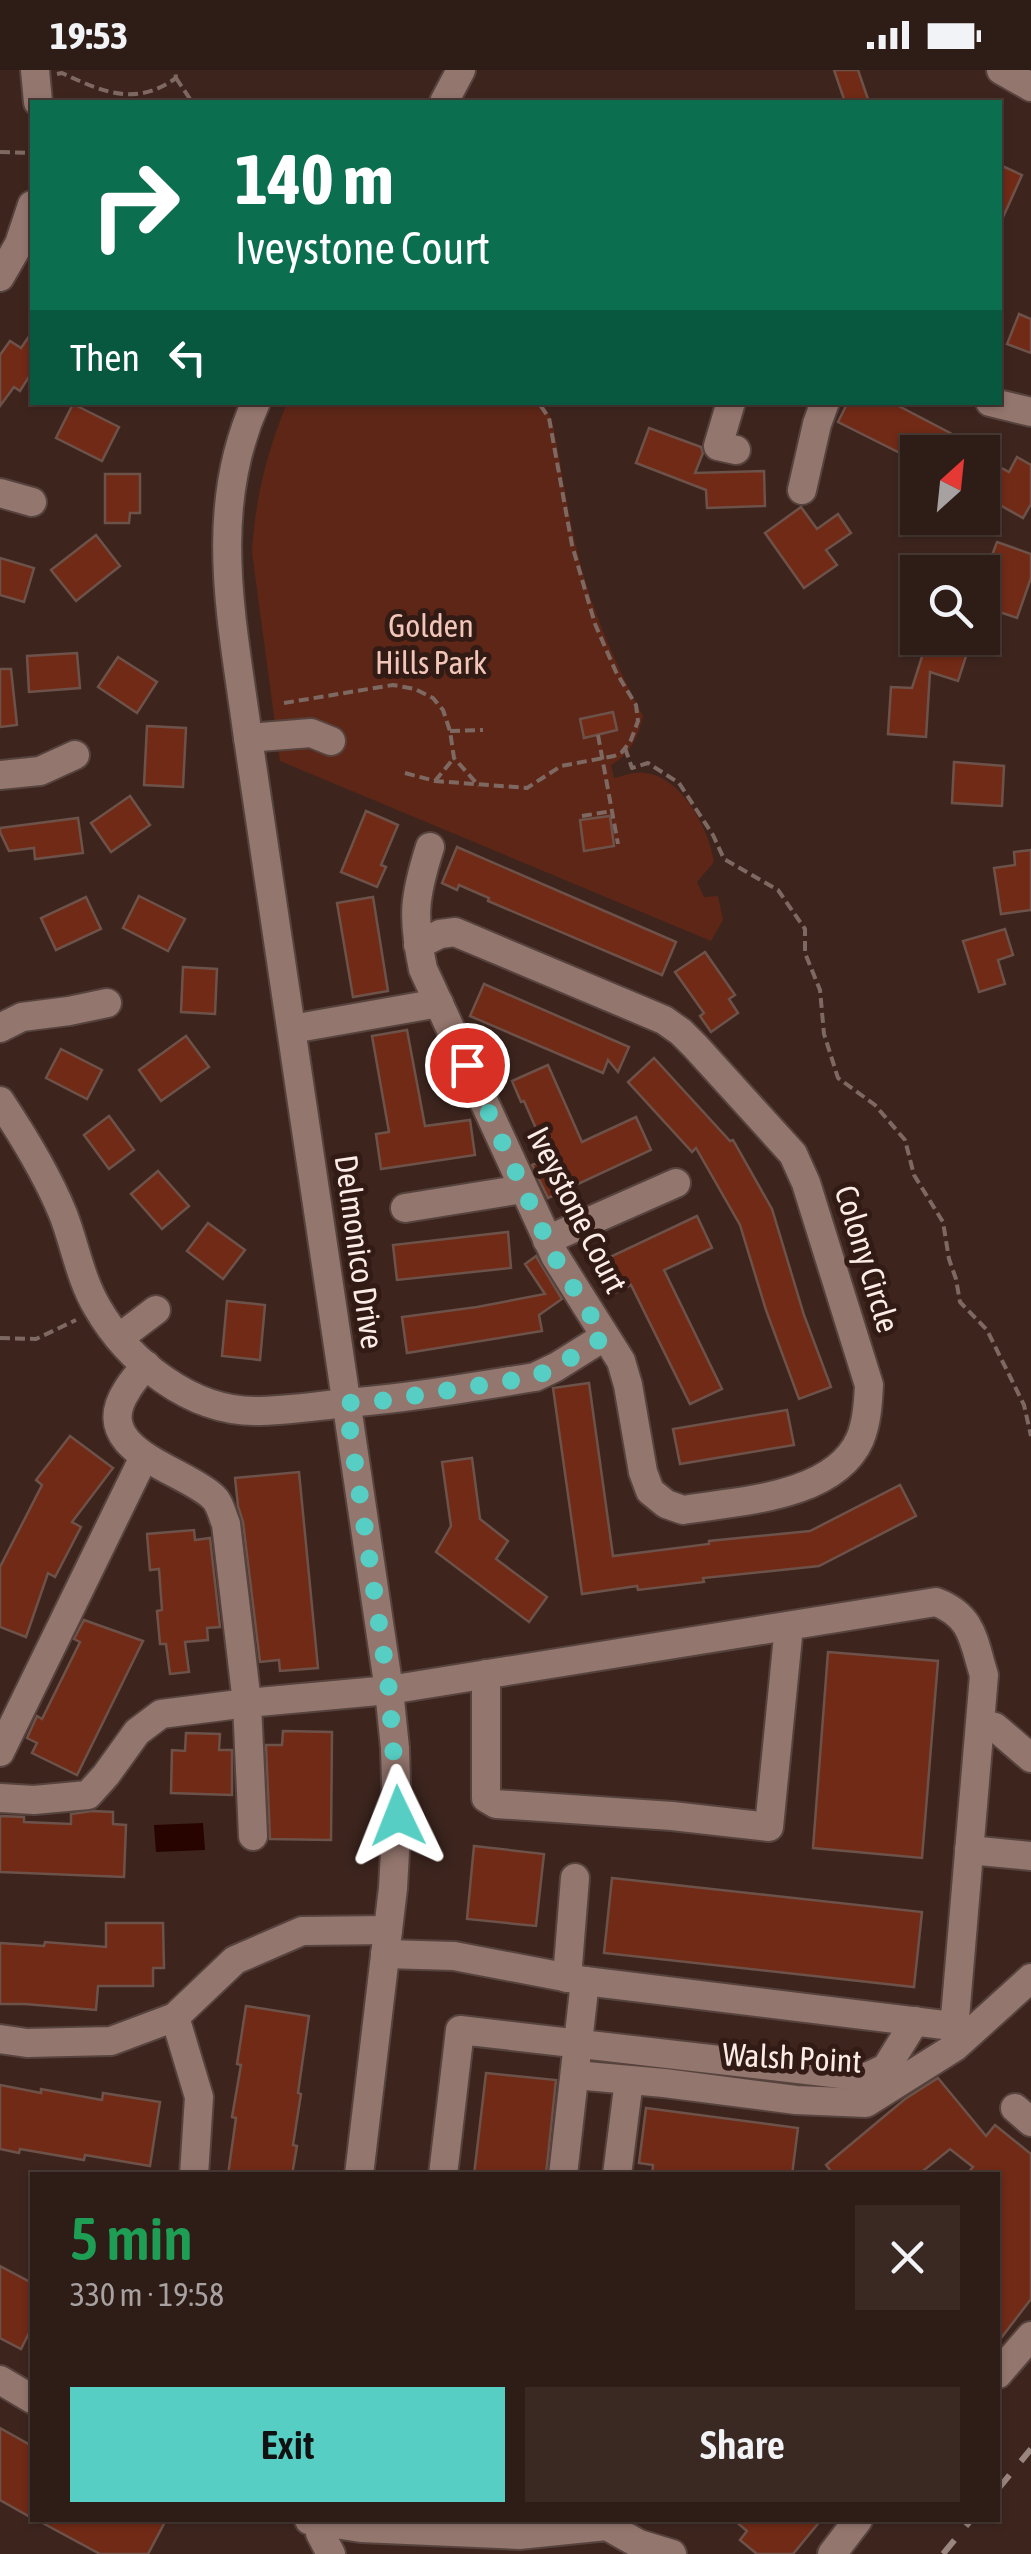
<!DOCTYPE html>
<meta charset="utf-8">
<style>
:root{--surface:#2e1c16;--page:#3a2923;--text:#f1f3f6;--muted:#a7a1a1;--line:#493a35;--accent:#56cec3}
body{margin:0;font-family:"Asap Condensed",sans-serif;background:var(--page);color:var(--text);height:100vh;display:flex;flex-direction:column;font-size:38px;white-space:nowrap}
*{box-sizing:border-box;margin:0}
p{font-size:32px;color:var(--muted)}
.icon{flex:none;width:55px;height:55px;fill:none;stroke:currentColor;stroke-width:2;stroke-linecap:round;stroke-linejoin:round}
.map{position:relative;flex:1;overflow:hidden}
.details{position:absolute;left:30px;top:2102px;width:970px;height:350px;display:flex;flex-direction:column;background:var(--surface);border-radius:0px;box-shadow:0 2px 8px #0004,0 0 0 2px var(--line)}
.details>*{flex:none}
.hud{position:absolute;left:30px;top:30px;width:972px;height:305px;border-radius:0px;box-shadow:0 2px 8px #0004,0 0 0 2px var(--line);background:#0b6e4f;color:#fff;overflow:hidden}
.needle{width:65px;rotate:27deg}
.tools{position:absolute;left:900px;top:365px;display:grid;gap:20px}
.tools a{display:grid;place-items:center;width:100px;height:100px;border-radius:0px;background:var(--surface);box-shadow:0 2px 8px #0004,0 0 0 2px var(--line);font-size:50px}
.pin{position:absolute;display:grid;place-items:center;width:85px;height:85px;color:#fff;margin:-42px;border:5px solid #fff;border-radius:50%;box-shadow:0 2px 10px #0007}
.me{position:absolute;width:110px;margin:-55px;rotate:358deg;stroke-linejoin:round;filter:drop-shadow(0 0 8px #0008)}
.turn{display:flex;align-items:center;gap:35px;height:210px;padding:0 40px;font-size:45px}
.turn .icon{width:130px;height:130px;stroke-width:2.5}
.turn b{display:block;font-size:70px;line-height:85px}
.then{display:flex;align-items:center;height:95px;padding:0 40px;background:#0003;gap:20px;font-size:38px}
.round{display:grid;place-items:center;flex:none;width:105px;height:105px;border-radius:0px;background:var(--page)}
.headline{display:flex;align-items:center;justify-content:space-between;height:170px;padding:0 40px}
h1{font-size:60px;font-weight:600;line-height:75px;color:#1e9e55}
.action{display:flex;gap:20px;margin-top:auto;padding:20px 40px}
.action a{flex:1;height:115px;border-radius:0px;background:var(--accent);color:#111;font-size:40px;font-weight:600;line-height:115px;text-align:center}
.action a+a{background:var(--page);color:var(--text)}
.status{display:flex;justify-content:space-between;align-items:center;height:70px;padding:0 50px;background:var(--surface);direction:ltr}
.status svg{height:28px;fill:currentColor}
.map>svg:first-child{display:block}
</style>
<div class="status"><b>19:53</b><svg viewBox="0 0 49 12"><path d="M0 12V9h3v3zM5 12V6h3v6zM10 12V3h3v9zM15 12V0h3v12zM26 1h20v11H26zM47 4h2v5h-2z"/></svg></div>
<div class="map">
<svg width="1031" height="2484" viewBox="0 0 1031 2484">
<rect width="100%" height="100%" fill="#3d251e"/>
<path fill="#5d2617" d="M287,333H543L552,350C563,403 569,458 585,510C599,558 620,602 643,646C638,667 630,685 611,695L614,708C624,706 635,701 645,703C681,706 710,760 714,792L697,812L704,827L718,826L723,850L711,871L280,691L252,482C255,429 267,382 287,333Z"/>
<path fill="#270400" d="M203,1753L205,1780L156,1782L154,1755Z"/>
<g fill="#702a16" stroke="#6d524a" stroke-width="2.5">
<path d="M834,0H858L869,32H845Z"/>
<path d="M1000,95L1022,105L1000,154Z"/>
<path d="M1019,244L1031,249V283L1007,274Z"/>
<path d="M32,262V302L20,321L14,317L0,336V285L10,271L21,278Z"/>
<path d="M848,332H891L954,365L946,382H918V392L838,352Z"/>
<path d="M73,334L119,357L102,391L56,368Z"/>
<path d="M649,358L701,377L703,383L695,403L764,401L765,436L707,438L706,420L636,393Z"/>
<path d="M1017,387L1031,395V434L1023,448L982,425V414L994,394L1009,402Z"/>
<path d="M105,404H140V443H130L129,453H105Z"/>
<path d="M801,437L817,459L838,444L851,463L826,480L837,495L804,518L765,463Z"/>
<path d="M96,465L120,496L76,531L51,500Z"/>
<path d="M997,472L1031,484V508L1017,548L982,536V512Z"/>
<path d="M0,488L34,498L24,532L0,525Z"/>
<path d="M928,568H972L958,611L930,602L926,667L888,664L891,617L912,618Z"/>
<path d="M77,583L80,618L29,622L27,586Z"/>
<path d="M118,587L157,612L137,643L98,617Z"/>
<path d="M0,599H11L17,655L0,657Z"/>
<path d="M613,642L617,660L584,668L580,649Z"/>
<path d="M147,656L186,658L183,717L144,715Z"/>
<path d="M954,692L1004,696L1002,736L952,733Z"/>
<path d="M130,726L150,755L111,782L91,753Z"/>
<path d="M366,741L398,755L381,795L386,797L377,817L341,802Z"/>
<path d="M610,746L614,776L584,781L580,750Z"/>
<path d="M78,748L83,783L35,789L34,778L9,781L0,762V758Z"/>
<path d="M457,777L676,872L662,905L488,831L489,828L459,815L457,820L442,813Z"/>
<path d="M1031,780V840L1001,844L994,798L1015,795L1014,782Z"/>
<path d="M139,826L185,849L168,881L123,858Z"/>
<path d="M86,827L101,859L56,880L41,848Z"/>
<path d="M373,827L388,921L353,927L337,833Z"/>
<path d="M1005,859L1013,885L998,890L1005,914L979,922L963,871Z"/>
<path d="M705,882L735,925L729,929L738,943L711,962L700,946L704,943L675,902Z"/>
<path d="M183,897L217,899L215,944L181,942Z"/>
<path d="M484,914L629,977L618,1002L608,990L603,1003L470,946Z"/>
<path d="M407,960L425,1056L470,1050L475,1085L381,1099L376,1064L389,1062L372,966Z"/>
<path d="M186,966L209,997L161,1031L139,1000Z"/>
<path d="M61,979L102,1000L87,1029L46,1008Z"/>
<path d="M654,988L730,1071L733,1070L772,1139L804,1245L831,1317L799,1329L766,1240L740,1155L696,1078L692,1082L628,1012Z"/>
<path d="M548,995L582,1072L636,1047L651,1080L548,1128L532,1095L549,1088L524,1031L521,1032L512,1011Z"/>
<path d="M109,1046L134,1080L109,1099L84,1065Z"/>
<path d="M158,1101L189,1136L162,1159L131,1124Z"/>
<path d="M697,1146L712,1178L664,1200L722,1319L690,1334L631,1215L608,1226L593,1195Z"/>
<path d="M208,1153L245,1180L223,1209L187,1181Z"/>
<path d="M508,1162L511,1198L397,1210L393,1175Z"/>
<path d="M536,1186L562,1229L539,1245L542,1261L407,1283L402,1247L477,1237L545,1224L525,1194Z"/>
<path d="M227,1231L265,1235L260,1290L222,1286Z"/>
<path d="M589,1313L613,1486L709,1474V1471L810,1461L900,1415L916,1446L819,1496L703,1508L704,1512L638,1520L637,1516L582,1524L553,1318Z"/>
<path d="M787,1340L794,1375L680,1394L673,1359Z"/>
<path d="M70,1366L113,1398L72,1452L81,1457L55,1507L48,1503L26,1567L0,1557V1497L42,1415L36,1410Z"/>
<path d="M472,1388L480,1449L508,1471L496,1489L547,1527L529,1552L436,1482L451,1456L442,1392Z"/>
<path d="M299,1402L318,1598L280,1601L279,1590L260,1592L243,1452L238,1436L235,1408Z"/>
<path d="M194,1460L195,1470L210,1468L220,1557L207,1558L208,1570L185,1572L189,1602L170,1604L166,1574H160L157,1541L162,1540L159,1499L150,1500L147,1464Z"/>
<path d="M84,1550L143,1571L77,1705L32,1683L37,1673L27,1668L37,1646L42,1649L80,1572L74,1569Z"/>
<path d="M828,1582L938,1591L922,1788L813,1778Z"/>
<path d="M283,1661L332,1662L331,1770L270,1769L266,1675H282Z"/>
<path d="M186,1663L220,1664L219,1680H232V1725L171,1723L172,1680L185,1681Z"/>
<path d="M92,1741L113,1742V1754L126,1755L124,1807L0,1802V1746L24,1747V1752L71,1754V1744Z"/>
<path d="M474,1776L544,1784L536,1856L467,1849Z"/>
<path d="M612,1808L922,1842L914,1917L604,1883Z"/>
<path d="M106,1853H163L164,1898H153V1916H98L96,1940L25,1934H0V1873L44,1876L45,1872L106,1877Z"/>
<path d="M246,1936L309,1946L298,2023L301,2024L293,2075L297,2076L292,2105H228L236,2048L232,2047L241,1995L237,1994Z"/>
<path d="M486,2003L556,2010L546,2105H474Z"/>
<path d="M938,2008L986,2066L995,2055L1031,2084V2229L998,2272V2105H966L973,2097L950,2079L918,2105H834L826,2095L905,2029Z"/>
<path d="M0,2015L41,2023V2019L102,2030L103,2023L160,2032L150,2096L85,2085L84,2090L20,2079L19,2083L0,2079Z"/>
<path d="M646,2038L798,2058L792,2105H652L653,2095L639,2093Z"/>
<path d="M0,2196L32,2213V2257L21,2279L0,2268Z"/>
<path d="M0,2358L32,2376V2448L0,2430Z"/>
<path d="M37,2450H166L148,2484H100Z"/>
<path d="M734,2450H821L793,2484H757L740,2470L747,2461Z"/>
</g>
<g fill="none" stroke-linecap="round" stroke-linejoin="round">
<defs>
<g id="minor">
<path d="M35,0L38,32"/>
<path d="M1001,0L1031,17"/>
<path d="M444,32L461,0"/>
<path d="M0,207L19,174L32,135"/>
<path d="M256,332C206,442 233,554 248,668L389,1620L395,1678L397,1746L393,1818L359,2105"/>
<path d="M731,332L718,376L736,380"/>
<path d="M990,332L1031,342"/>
<path d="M802,420L817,354L825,332"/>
<path d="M0,423L32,432"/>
<path d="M248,668L311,663L331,671"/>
<path d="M0,705L40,701L75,685"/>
<path d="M418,875L440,864L455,862L664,950L681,962L695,976L793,1084L806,1113L869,1315C868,1333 867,1352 860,1369C834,1428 737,1431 683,1440L666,1434L650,1421L643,1402L628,1315L621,1291L555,1186L423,899C412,847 414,827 430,777"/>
<path d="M0,958L22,947L69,941L107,933"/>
<path d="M292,959L439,933"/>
<path d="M0,1031C24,1067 47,1105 63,1144C75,1175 80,1208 97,1237C128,1291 190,1341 255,1341C286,1341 316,1336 346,1333C409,1328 472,1317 535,1307L556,1297L604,1267"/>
<path d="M405,1138L523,1119"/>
<path d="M547,1170L676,1113"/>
<path d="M119,1268L156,1240"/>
<path d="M146,1295C140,1303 132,1311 127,1320C88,1380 181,1398 212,1426C220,1432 222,1445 226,1454L247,1633L253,1766"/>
<path d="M486,1604V1728L496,1734L672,1746L769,1757L789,1556"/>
<path d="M980,1653L995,1657L1031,1688"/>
<path d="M0,1682L144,1387"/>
<path d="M0,1728L34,1730L88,1725L106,1705L137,1662L161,1644L247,1633L389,1620L936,1532C973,1546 973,1570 984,1605L955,1948L944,1955L585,1911L454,1886L385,1884"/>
<path d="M969,1780L1031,1786"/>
<path d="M567,1908L575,1808"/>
<path d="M175,1947L199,2027L194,2105"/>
<path d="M0,1969L27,1973L111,1971L175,1947L235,1890L302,1861L388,1860"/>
<path d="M575,2005L664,2013L796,2030L866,2033L955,1977L1031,1908"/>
<path d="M1015,2038L1031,2052"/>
<path d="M443,2105L460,1960L867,2007L886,1998L915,1951"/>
<path d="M563,2105L585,1911"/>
<path d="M617,2105L629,2010"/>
<path d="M998,2304L1031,2266"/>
<path d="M0,2310L32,2329"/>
<path d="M309,2450L361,2458L519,2465L607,2456L639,2474L672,2484"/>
<path d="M322,2450L320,2463L331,2484"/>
<path d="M832,2484L858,2450"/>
</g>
</defs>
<use href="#minor" stroke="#57433e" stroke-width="32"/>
<g stroke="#7e6962" stroke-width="4" stroke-dasharray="10 5" stroke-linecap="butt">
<path d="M57,4L62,3C103,22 135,37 176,8L175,0"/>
<path d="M176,8L192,32"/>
<path d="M0,82L32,83"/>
<path d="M284,633L393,615L415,619L433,628L443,640L450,661L454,688L479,716"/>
<path d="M450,661L483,660"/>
<path d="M598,665L618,774"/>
<path d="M625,678L632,698L648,693L679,713L713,765L724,789L778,820L805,859V883L820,920L824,964L838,1008L875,1035L905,1070L914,1105L943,1152L949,1189L956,1209L960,1232L987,1260L1024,1335L1031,1366"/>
<path d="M405,703L435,711L527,718L561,696L614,686L622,682L631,670L638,651L636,635L616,602L595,554L572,475L549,348L538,332"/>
<path d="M435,711L454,688"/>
<path d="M582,746L612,741"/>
<path d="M0,1268L36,1269L76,1250"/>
</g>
<use href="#minor" stroke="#93766e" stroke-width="28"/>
<g stroke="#9a857f" stroke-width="6" stroke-dasharray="18 18" stroke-linecap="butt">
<path d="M998,2419L1031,2379"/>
<path d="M943,2484L971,2450"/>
</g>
</g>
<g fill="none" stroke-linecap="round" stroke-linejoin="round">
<path stroke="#56cec3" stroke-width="18" stroke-dasharray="0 32.4" d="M398,1746L389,1620L346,1333L380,1331L534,1307L556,1297L604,1267L554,1186L467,995"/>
</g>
<g text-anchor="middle" stroke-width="10" stroke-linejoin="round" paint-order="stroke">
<g font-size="32" fill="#f2c6b9" stroke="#321b15">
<text x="431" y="567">Golden<tspan x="431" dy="37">Hills Park</tspan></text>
</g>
<g font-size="32" fill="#fcece7" stroke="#321b15">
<text transform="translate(577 1140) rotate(63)" y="11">Iveystone Court</text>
<text transform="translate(359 1182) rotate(82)" y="11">Delmonico Drive</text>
<text transform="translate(867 1189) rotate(73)" y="11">Colony Circle</text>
<text transform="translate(792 1988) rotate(3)" y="11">Walsh Point</text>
</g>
</g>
</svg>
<div class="tools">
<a><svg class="needle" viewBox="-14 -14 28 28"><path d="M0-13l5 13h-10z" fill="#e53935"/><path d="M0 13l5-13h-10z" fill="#a7a1a1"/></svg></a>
<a><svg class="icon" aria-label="search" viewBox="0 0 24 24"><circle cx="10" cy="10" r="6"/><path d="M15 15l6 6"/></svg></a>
</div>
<div class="pin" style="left:467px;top:995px;background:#d93025"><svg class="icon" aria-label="arrive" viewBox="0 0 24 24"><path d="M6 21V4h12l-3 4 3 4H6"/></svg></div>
<svg class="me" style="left:398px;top:1746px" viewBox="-20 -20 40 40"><path d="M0-17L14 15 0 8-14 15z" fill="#56cec3" stroke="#fff" stroke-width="4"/></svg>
<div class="hud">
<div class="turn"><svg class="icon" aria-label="right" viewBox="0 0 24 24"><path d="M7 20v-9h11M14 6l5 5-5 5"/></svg><div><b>140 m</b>Iveystone Court</div></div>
<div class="then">Then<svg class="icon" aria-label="left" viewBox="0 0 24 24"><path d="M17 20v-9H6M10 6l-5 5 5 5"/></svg></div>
</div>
<section class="details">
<div class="headline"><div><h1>5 min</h1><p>330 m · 19:58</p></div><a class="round"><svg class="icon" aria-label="close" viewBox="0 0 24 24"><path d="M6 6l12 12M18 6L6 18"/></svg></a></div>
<div class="action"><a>Exit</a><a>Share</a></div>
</section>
</div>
